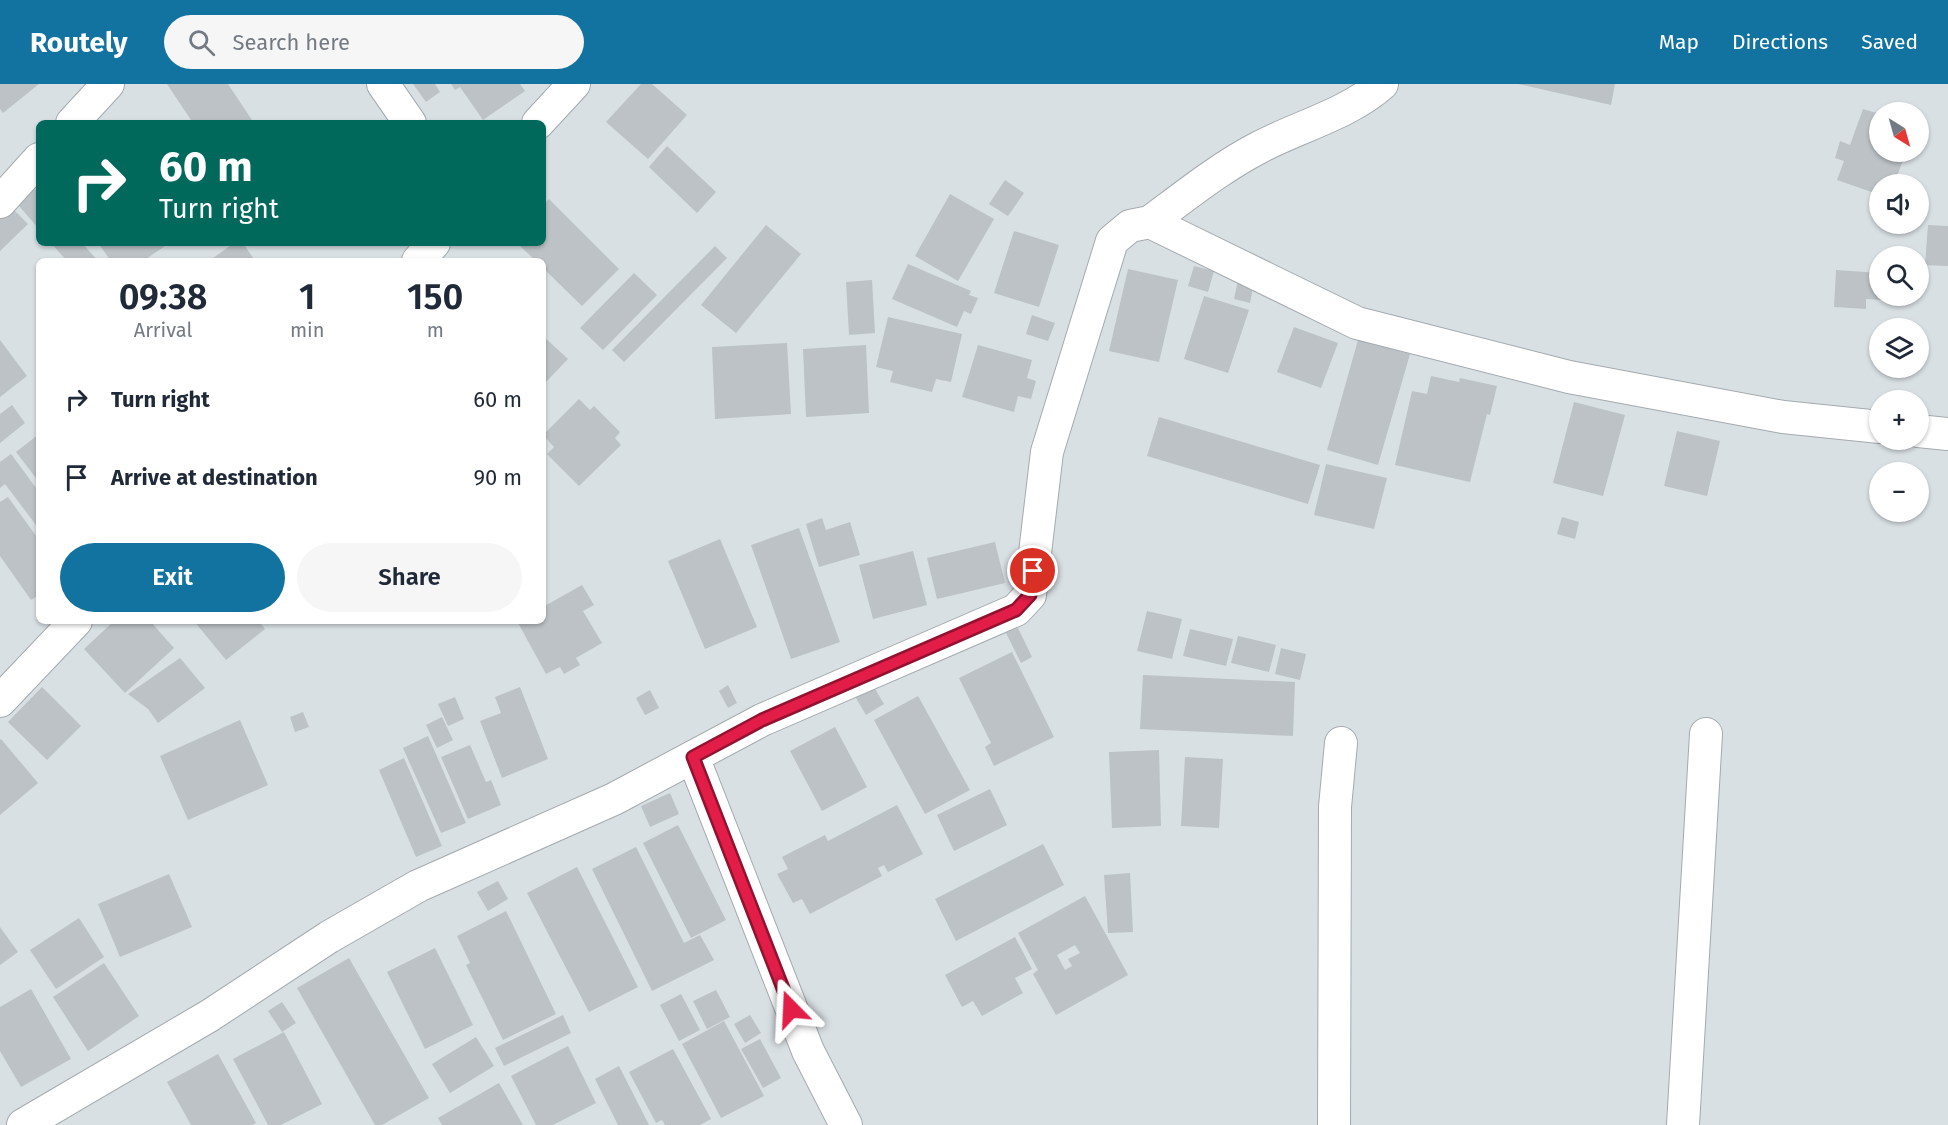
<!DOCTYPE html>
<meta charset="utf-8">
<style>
:root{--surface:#fff;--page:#f6f6f7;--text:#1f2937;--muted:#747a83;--accent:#1373a0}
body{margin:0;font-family:"Fira Sans",sans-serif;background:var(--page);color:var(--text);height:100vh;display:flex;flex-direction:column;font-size:22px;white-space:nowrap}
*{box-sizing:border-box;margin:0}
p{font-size:20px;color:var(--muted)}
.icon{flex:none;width:33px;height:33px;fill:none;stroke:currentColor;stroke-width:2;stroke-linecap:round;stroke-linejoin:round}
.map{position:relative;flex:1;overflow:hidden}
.panel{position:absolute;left:36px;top:174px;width:510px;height:366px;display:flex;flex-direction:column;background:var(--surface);border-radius:9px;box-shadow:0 2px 4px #0004}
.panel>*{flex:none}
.banner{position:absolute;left:36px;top:36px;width:510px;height:126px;border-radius:9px;box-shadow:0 2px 4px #0004;background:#00695c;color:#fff;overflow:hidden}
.needle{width:39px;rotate:143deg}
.fabs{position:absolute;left:1869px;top:18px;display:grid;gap:12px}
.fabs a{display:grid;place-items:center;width:60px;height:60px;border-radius:50%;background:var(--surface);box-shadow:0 2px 4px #0004;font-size:30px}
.pin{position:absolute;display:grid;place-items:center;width:51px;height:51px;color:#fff;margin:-26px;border:3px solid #fff;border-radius:50%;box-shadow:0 2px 6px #0007}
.me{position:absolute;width:66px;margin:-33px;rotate:339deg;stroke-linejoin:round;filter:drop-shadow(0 0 4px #0008)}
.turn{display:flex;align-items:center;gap:21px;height:126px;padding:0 24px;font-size:27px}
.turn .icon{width:78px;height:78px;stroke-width:2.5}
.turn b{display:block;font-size:42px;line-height:51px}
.eta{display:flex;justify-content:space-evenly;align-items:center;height:102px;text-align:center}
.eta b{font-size:36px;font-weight:600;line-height:42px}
.button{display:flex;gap:12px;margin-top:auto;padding:12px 24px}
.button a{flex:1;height:69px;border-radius:36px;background:var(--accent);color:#fff;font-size:24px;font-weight:600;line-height:69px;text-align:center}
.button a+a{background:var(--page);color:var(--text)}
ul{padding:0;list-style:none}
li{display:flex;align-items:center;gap:18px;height:78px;padding:0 24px}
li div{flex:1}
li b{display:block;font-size:22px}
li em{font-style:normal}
header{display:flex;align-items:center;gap:36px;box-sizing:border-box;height:84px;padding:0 30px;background:var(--accent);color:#fff}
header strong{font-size:28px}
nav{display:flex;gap:33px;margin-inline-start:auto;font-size:21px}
.search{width:420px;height:54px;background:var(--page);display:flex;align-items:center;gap:15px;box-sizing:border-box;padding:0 21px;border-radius:33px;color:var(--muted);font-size:22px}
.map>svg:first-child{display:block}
</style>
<header>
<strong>Routely</strong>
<div class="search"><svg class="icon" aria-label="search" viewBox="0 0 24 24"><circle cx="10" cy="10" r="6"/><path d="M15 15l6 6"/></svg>Search here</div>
<nav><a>Map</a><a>Directions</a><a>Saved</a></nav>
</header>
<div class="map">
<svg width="1948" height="1041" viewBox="0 0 1948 1041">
<rect width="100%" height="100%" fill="#d9e0e4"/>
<g fill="#bcc2c6" fill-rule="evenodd">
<path d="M0,0H39L3,29L0,25Z"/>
<path d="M167,0H228L254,39H193Z"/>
<path d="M413,0H435L440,8L426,18Z"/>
<path d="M451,0H520L525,7L483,36L460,3L455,6Z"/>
<path d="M641,0H652L687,31L648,75L606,38Z"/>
<path d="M1518,0H1615L1611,21Z"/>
<path d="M1863,25L1880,30V68H1906L1894,100H1880V111L1837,96L1844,77L1835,74L1840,57L1850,61Z"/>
<path d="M667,62L716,108L697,129L649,83Z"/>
<path d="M1005,96L1024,109L1008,132L989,120Z"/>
<path d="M31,101L39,110V145L14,116Z"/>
<path d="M950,110L994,135L958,197L915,172Z"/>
<path d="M549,115L619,185L582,222L543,184V177H536L517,159H543V121Z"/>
<path d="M11,123L28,140L0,167V133Z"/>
<path d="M766,141L801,170L736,249L701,221Z"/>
<path d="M1928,141L1948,142V182L1925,181Z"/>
<path d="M1014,147L1059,161L1039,223L994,209Z"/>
<path d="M51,159H82L98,177H67Z"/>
<path d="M98,159H163L165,162L143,177H111Z"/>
<path d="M234,159H243L255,177H209Z"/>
<path d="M715,162L727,174L624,278L612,266Z"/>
<path d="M908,180L971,207L969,211L978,214L971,230L964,227L957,243L892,215Z"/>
<path d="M1194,182L1214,187L1208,208L1188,202Z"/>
<path d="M1128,185L1178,196L1159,278L1109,267Z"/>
<path d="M1836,186L1880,189V212H1900V217L1866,215V225L1834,223Z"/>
<path d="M634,189L657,211L603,266L580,244Z"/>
<path d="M872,196L875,249L849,251L846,198Z"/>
<path d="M1238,196L1254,199L1250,219L1234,215Z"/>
<path d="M1204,212L1249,226L1228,289L1184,275Z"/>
<path d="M1032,231L1055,239L1048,257L1026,250Z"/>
<path d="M888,233L962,250L951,298L936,295L932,308L890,298L893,287L876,283Z"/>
<path d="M1294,243L1338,259L1321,304L1277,288Z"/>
<path d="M543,252L568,275L543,301Z"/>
<path d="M0,256L27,292L0,313Z"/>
<path d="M1358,256L1410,270L1378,381L1327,366Z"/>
<path d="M787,259L791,330L715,335L712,263Z"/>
<path d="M866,261L869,329L806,333L803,265Z"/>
<path d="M978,261L1032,276L1027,294L1036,297L1031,315L1018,312L1014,328L962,313Z"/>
<path d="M1431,292L1459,298L1460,294L1497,302L1490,331L1487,330L1470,398L1395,381L1412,307L1427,310Z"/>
<path d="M579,315L590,326L594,322L620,348L615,354L621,361L579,402L547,370L554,363L543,351Z"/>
<path d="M1574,318L1625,331L1603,412L1553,399Z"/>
<path d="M12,321L25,339L0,359V330Z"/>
<path d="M1159,333L1320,381L1308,420L1147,372Z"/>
<path d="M1677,347L1720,357L1707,412L1664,402Z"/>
<path d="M39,350V398L16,368Z"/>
<path d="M11,370L39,408V445L5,400L0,404V378Z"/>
<path d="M1326,380L1387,394L1374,445L1314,431Z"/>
<path d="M8,413L39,456V511L31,516L0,472V418Z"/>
<path d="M1562,433L1579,438L1575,455L1557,450Z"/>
<path d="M822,434L826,446L850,438L860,471L819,483L806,440Z"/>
<path d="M799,444L840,558L791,575L751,461Z"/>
<path d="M720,455L757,543L705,565L668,477Z"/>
<path d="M995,458L1005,499L937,515L927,474Z"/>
<path d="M913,467L927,521L873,535L859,481Z"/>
<path d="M582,501L594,521L583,527L602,559L576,574L580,581L564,590L560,583L546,590L517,537H543V523Z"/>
<path d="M1147,527L1182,535L1172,575L1137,567Z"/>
<path d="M114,537H150L174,564L125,609L84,565Z"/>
<path d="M194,537H259L265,545L226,576Z"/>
<path d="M1018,544L1032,573L1021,579L1006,549Z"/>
<path d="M1190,545L1233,555L1226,582L1183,572Z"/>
<path d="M1238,552L1276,561L1269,588L1231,579Z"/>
<path d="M1281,564L1306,570L1300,596L1275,590Z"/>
<path d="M1012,568L1054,653L994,682L985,663L991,659L959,594Z"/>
<path d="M180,574L205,604L158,639L148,625L128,610Z"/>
<path d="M1143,591L1295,598L1293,652L1140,645Z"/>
<path d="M871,598L884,620L866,631L853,609Z"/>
<path d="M728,601L737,619L728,624L719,607Z"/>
<path d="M42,603L81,642L47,676L8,638Z"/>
<path d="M520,603L548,675L502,694L480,637L501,629L495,613Z"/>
<path d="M650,606L659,624L645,631L636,614Z"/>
<path d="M918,612L970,706L925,730L874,636Z"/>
<path d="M455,613L464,635L448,642L438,620Z"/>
<path d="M303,628L309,643L295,648L290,633Z"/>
<path d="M442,633L453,656L437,664L426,641Z"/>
<path d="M240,636L268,701L188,736L160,672Z"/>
<path d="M835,643L867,703L822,727L790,667Z"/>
<path d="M428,652L466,739L441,749L403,664Z"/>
<path d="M1,655L38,699L0,731V656Z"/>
<path d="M470,661L486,698L491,696L501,721L468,735L441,673Z"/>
<path d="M1159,666L1161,742L1112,744L1109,668Z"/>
<path d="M1185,673L1223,675L1219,744L1181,742Z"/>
<path d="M404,674L442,762L416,773L379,686Z"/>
<path d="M990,705L1007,741L954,767L937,731Z"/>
<path d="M670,709L679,730L650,743L641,722Z"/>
<path d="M897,721L923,770L888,788L884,781L878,784L882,792L810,830L802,815L793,819L777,790L788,785L782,773L825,751L828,757Z"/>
<path d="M678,741L726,836L691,854L643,759Z"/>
<path d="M1043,760L1064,801L956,857L935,815Z"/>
<path d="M636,763L684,859L700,851L714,876L652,907L592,785Z"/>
<path d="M577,783L638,903L589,928L527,809Z"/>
<path d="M1130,789L1133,848L1108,849L1104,791Z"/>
<path d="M169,790L192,843L120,873L98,820Z"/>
<path d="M498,797L508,815L488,827L477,808Z"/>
<path d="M1085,812L1128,891L1056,931L1033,890L1038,886L1018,849ZM1075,861L1080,869L1068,875L1072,882L1065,886L1057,871Z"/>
<path d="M506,827L556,930L503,956L466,881L470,879L457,852Z"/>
<path d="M79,834L104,873L56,905L30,866Z"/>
<path d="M0,843L18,868L0,881Z"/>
<path d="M1015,853L1032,885L1015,894L1023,909L982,932L973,917L962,923L945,891Z"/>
<path d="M435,864L473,941L425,965L387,888Z"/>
<path d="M349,874L429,1014L382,1041H375L297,904Z"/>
<path d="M104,879L139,932L88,967L53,913Z"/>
<path d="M31,905L71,975L21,1003L0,967V923Z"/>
<path d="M716,906L730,933L707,945L693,917Z"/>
<path d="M681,910L700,946L679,957L660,921Z"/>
<path d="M282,918L296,939L282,948L268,927Z"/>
<path d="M563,931L571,949L504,982L495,964Z"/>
<path d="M750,931L761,949L745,959L734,940Z"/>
<path d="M724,937L764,1012L721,1034L682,960Z"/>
<path d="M284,948L322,1020L281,1041H268L233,975Z"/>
<path d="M476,953L494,982L450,1009L432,980Z"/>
<path d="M760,955L781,994L763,1004L741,965Z"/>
<path d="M568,962L596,1019L553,1041H536L511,992Z"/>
<path d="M673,965L711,1035L700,1041H665L662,1036L656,1039L629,988Z"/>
<path d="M218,970L256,1039L252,1041H191L167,998Z"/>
<path d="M619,982L649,1041H618L595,995Z"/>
<path d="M499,999L523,1041H442L438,1034Z"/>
</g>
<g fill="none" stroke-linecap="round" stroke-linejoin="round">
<defs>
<g id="minor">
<path d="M383,0L410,39"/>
<path d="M72,39L108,0"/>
<path d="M538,39L574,0"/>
<path d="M0,118L39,75"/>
<path d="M1150,138C1185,112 1221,83 1260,63C1300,42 1348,30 1382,0"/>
<path d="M418,177L434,159"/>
<path d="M1918,347L1948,350"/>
<path d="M0,617L76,537"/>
<path d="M693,673L808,967L846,1041"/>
<path d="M23,1041L209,932L329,853L418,802L614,715L762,636L1016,526L1030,511L1047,368L1112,157L1130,142L1150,138L1357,239L1569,293L1783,333L1880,343"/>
<path d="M1334,1041L1335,723L1341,659"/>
<path d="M1683,1041L1706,650"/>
</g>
</defs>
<use href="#minor" stroke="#a4aaae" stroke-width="34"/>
<use href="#minor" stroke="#fff" stroke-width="32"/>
</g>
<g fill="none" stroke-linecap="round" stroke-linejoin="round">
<defs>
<path id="route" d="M791,925L693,673L762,636L1016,526L1030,511L1033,487"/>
</defs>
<use href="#route" stroke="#92132f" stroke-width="15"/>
<use href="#route" stroke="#e11d48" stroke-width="10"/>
</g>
</svg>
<div class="fabs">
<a><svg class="needle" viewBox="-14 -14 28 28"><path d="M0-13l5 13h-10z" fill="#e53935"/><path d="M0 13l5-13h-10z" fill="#747a83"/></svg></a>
<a><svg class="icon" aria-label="sound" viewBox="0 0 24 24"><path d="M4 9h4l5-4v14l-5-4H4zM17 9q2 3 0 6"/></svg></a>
<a><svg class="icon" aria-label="search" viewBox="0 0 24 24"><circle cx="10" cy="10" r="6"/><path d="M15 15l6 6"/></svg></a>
<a><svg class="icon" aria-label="layers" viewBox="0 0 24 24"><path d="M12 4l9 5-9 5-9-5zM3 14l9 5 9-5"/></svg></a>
<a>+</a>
<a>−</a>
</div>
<div class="pin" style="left:1033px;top:487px;background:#d93025"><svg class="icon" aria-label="arrive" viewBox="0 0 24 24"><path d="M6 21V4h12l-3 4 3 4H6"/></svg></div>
<svg class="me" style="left:791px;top:925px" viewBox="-20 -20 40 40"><path d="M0-17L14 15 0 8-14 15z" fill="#e11d48" stroke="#fff" stroke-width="4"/></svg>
<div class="banner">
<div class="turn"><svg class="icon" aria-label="right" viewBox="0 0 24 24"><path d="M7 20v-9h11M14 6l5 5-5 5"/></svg><div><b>60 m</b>Turn right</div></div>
</div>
<section class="panel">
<div class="eta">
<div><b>09:38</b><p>Arrival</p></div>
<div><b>1</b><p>min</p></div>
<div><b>150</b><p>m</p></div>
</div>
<ul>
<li><svg class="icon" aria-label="right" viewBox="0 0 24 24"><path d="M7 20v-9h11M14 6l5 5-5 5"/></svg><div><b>Turn right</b></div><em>60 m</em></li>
<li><svg class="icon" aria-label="arrive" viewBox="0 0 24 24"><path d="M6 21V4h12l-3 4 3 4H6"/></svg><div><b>Arrive at destination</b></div><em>90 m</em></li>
</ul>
<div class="button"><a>Exit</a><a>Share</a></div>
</section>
</div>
